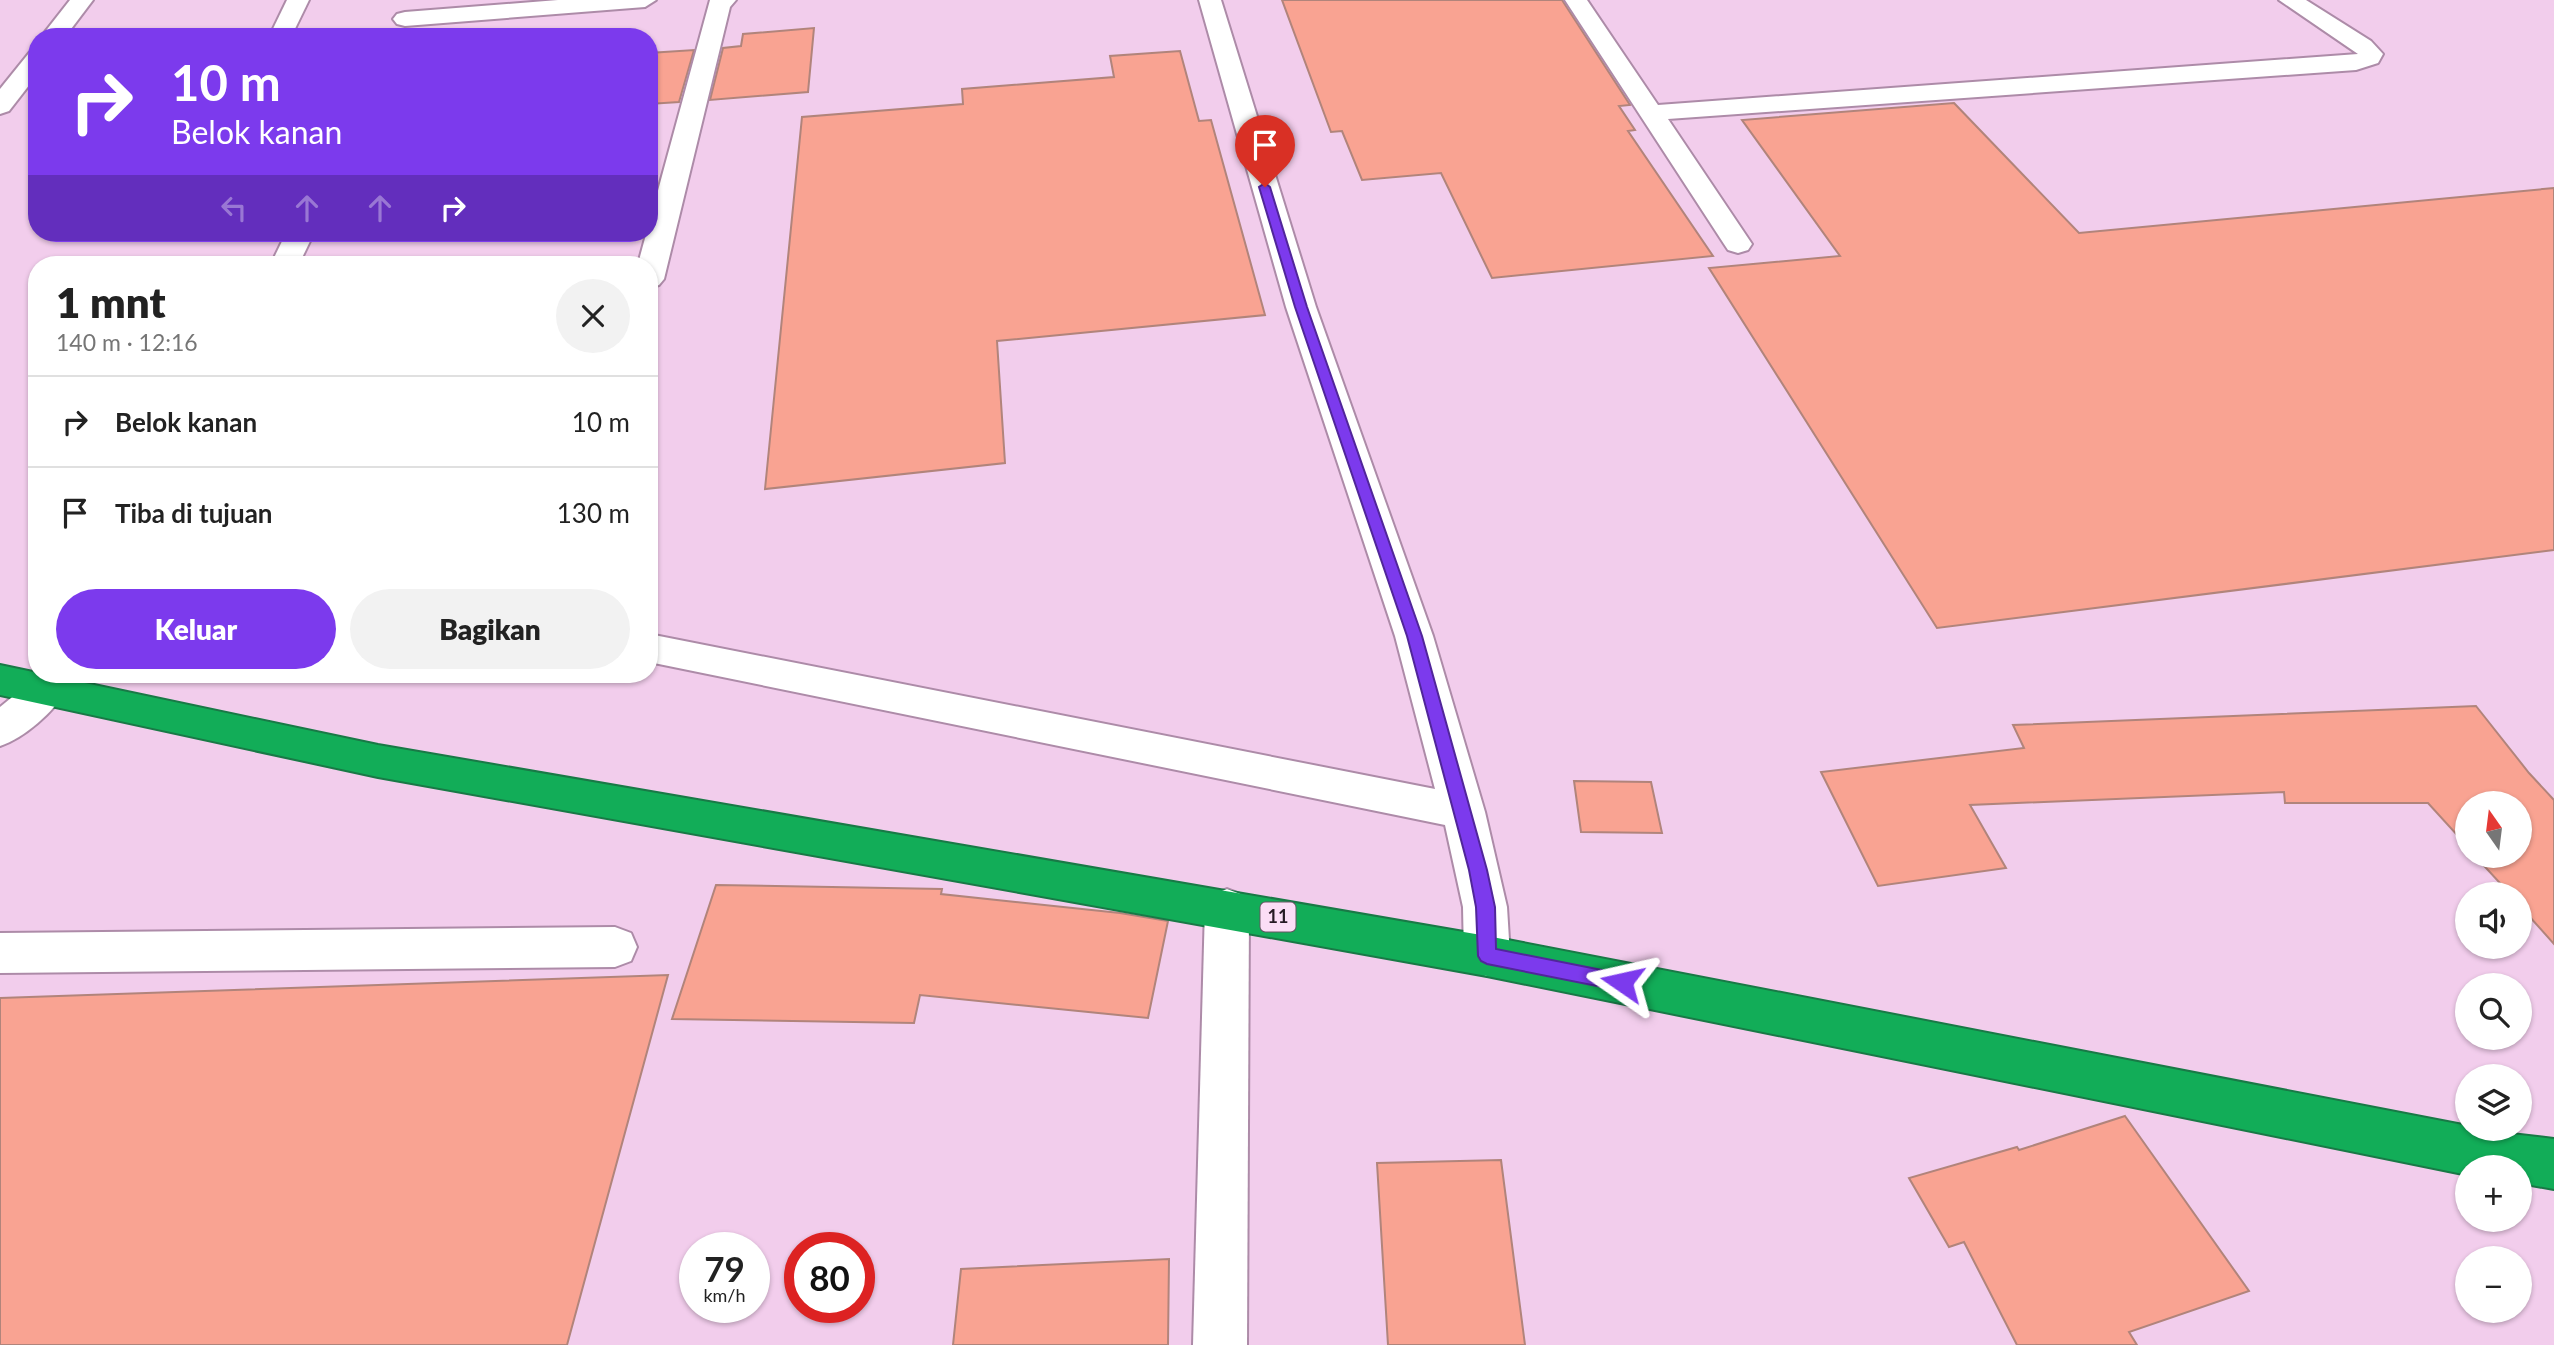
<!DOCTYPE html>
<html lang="id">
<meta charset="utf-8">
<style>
:root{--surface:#fff;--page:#f2f2f2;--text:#222;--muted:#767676;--line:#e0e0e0;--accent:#7c3aed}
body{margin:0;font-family:Lato,sans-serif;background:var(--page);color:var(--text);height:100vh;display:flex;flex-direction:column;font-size:26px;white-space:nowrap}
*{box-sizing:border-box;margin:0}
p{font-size:23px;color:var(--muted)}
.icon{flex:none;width:38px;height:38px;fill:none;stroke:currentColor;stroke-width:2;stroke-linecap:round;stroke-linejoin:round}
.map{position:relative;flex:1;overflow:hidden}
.panel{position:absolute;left:28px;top:256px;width:630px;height:427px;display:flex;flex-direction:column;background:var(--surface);border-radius:28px;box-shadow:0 2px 5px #0004}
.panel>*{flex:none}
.top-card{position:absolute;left:28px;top:28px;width:630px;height:214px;border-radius:28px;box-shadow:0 2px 5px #0004;background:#7c3aed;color:#fff;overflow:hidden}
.needle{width:46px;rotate:346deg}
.controls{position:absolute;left:2455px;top:791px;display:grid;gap:14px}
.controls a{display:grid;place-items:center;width:77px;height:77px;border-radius:50%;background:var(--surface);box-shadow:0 2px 5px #0004;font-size:35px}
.speed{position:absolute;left:679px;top:1232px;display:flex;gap:14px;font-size:35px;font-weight:700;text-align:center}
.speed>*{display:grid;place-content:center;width:91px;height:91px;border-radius:50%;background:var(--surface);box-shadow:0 2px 5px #0004;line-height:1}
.speed small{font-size:18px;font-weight:400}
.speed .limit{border:10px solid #d22;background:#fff;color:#111}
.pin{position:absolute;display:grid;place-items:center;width:60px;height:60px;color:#fff;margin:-72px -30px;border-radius:50% 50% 50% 0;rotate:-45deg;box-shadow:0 0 7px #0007}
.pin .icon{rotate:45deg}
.me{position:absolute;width:77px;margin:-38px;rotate:281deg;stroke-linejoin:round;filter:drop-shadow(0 0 5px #0008)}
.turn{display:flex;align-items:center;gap:24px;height:147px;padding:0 28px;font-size:32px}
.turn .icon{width:91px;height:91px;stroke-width:2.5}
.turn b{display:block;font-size:49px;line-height:60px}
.lanes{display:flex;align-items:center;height:66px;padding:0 28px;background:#0003;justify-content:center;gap:35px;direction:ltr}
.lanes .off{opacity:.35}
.round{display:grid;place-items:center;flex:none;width:74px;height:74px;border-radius:37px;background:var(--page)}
.overview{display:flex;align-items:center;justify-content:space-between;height:119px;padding:0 28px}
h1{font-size:42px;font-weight:800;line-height:52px}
.cta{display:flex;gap:14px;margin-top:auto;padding:14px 28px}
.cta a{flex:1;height:80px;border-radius:42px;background:var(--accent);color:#fff;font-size:28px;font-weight:800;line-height:80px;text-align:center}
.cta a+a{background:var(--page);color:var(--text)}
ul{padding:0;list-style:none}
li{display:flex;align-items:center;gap:21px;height:91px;padding:0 28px;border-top:2px solid var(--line)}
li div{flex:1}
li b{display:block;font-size:26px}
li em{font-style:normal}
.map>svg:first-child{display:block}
</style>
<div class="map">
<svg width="2554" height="1345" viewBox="0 0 2554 1345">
<rect width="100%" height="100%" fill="#f2cdec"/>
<g fill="#f9a392" stroke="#b1847b" stroke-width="2">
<path d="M1282,0H1562L1630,105L1619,106L1635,130L1628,131L1713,256L1492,278L1441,173L1362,180L1342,131L1331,132Z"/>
<path d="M814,28L808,92L710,100L723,48L741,46L743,34Z"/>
<path d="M694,50L679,102L649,104V53Z"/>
<path d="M1180,51L1199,121L1211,120L1265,315L997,341L1005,463L765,489L802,117L963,104L962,89L1114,77L1110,56Z"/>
<path d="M1954,103L2079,233L2554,188V550L1937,628L1709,268L1840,256L1742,120Z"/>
<path d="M2476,706L2529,773L2554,800V944L2520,906V894H2510L2475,856H2520V803H2468V847L2428,803H2285L2284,792L1970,805L2006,868L1878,886L1821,772L2024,748L2013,725Z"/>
<path d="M1574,781L1651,782L1662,833L1581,832Z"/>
<path d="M716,885L942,889L941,894L1120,913L1168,921L1148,1018L920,995L914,1023L672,1019Z"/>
<path d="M668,975L567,1345H0V998Z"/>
<path d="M2125,1116L2249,1291L2129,1332L2137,1345H2017L1964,1242L1949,1247L1909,1178L2017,1147L2019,1150Z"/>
<path d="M1501,1160L1525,1345H1388L1377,1163Z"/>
<path d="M1169,1259L1168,1345H953L961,1269Z"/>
</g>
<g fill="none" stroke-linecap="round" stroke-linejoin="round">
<defs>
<g id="minor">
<path d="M70,0H93L65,37H41Z"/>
<path d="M287,0H309L291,37H269Z"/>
<path d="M558,0H656L645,7L405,26L397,24L393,19L397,14L405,12Z"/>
<path d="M710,0H736L730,7L664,279L659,285L649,288V264H638Z"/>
<path d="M1199,0H1221L1316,307L1433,636L1485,812L1507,907L1510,956L1503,970L1487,976L1471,970L1464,956L1463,907L1445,825L649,662V634L1435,789L1395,636L1286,307Z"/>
<path d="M1565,0H1587L1658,105L2358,54L2279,0H2306L2371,41L2383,54L2378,63L2356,70L1668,119L1752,244L1748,250L1738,253L1728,250L1724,244Z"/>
<path d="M37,51V75L9,111L0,114V89L29,53Z"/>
<path d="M286,233H314L299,264H271Z"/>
<path d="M47,675L61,680L66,690C54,712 24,738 0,746V707L33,680Z"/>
<path d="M1227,889L1243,895L1249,908L1247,1345H1193L1205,908L1211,895Z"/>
<path d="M615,927L631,933L637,947L631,961L615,967L0,973V933Z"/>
</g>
<path id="highway" d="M0,665L378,745L1487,936L2468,1126V1129L2554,1139V1189L2520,1183V1167H2468V1175L1487,976L378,777L0,695Z"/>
</defs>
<use href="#minor" stroke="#ad8ba8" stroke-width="4"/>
<use href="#highway" stroke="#197946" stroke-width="4"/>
<use href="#minor" fill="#fff" fill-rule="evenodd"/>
<use href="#highway" fill="#12ad58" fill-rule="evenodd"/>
</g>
<path fill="#7c3aed" stroke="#51269a" stroke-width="2" d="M1265,183L1270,187L1307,307L1422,636L1487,870L1495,907L1496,949L1622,974L1628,976L1631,982L1628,988L1622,991L1487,964L1481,961L1478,956L1476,907L1469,870L1407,636L1295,307L1259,187Z"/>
<g text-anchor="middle" stroke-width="5" stroke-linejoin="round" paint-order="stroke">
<rect fill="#fbddf6" stroke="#665463" stroke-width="2" x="1260.5" y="902.5" width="35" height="29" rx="5"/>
<g font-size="18" font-weight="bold" fill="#261924">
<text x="1278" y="923">11</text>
</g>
</g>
</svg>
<div class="controls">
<a><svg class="needle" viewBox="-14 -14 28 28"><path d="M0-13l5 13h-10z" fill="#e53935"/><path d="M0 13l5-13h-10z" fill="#767676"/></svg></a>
<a><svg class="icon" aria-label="sound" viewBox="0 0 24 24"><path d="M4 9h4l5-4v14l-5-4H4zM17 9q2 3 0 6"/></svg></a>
<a><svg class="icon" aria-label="search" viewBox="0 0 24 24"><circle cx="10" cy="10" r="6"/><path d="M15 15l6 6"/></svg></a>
<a><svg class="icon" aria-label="layers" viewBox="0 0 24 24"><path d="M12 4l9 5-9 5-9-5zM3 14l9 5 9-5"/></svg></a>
<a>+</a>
<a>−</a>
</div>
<div class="speed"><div>79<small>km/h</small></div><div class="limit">80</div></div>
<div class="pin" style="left:1265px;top:187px;background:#d93025"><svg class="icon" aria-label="arrive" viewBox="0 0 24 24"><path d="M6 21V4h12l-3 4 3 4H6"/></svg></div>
<svg class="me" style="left:1622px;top:982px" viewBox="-20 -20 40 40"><path d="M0-17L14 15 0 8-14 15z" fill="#7c3aed" stroke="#fff" stroke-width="4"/></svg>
<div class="top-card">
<div class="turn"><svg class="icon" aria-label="right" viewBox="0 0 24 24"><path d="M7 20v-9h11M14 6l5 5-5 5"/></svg><div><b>10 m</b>Belok kanan</div></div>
<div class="lanes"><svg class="icon off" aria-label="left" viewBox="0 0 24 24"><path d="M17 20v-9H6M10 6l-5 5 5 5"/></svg><svg class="icon off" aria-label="ahead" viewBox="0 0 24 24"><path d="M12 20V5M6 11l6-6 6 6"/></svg><svg class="icon off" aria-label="ahead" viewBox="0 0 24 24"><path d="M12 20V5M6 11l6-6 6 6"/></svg><svg class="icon" aria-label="right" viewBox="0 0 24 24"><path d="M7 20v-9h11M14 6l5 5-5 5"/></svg></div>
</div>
<section class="panel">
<div class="overview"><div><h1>1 mnt</h1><p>140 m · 12:16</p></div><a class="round"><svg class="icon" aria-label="close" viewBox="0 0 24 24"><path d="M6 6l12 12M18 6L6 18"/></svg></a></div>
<ul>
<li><svg class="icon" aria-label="right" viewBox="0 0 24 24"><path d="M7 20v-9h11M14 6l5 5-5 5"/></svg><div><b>Belok kanan</b></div><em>10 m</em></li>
<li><svg class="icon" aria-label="arrive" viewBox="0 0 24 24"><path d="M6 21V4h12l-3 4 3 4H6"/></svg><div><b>Tiba di tujuan</b></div><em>130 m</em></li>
</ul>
<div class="cta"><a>Keluar</a><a>Bagikan</a></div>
</section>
</div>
